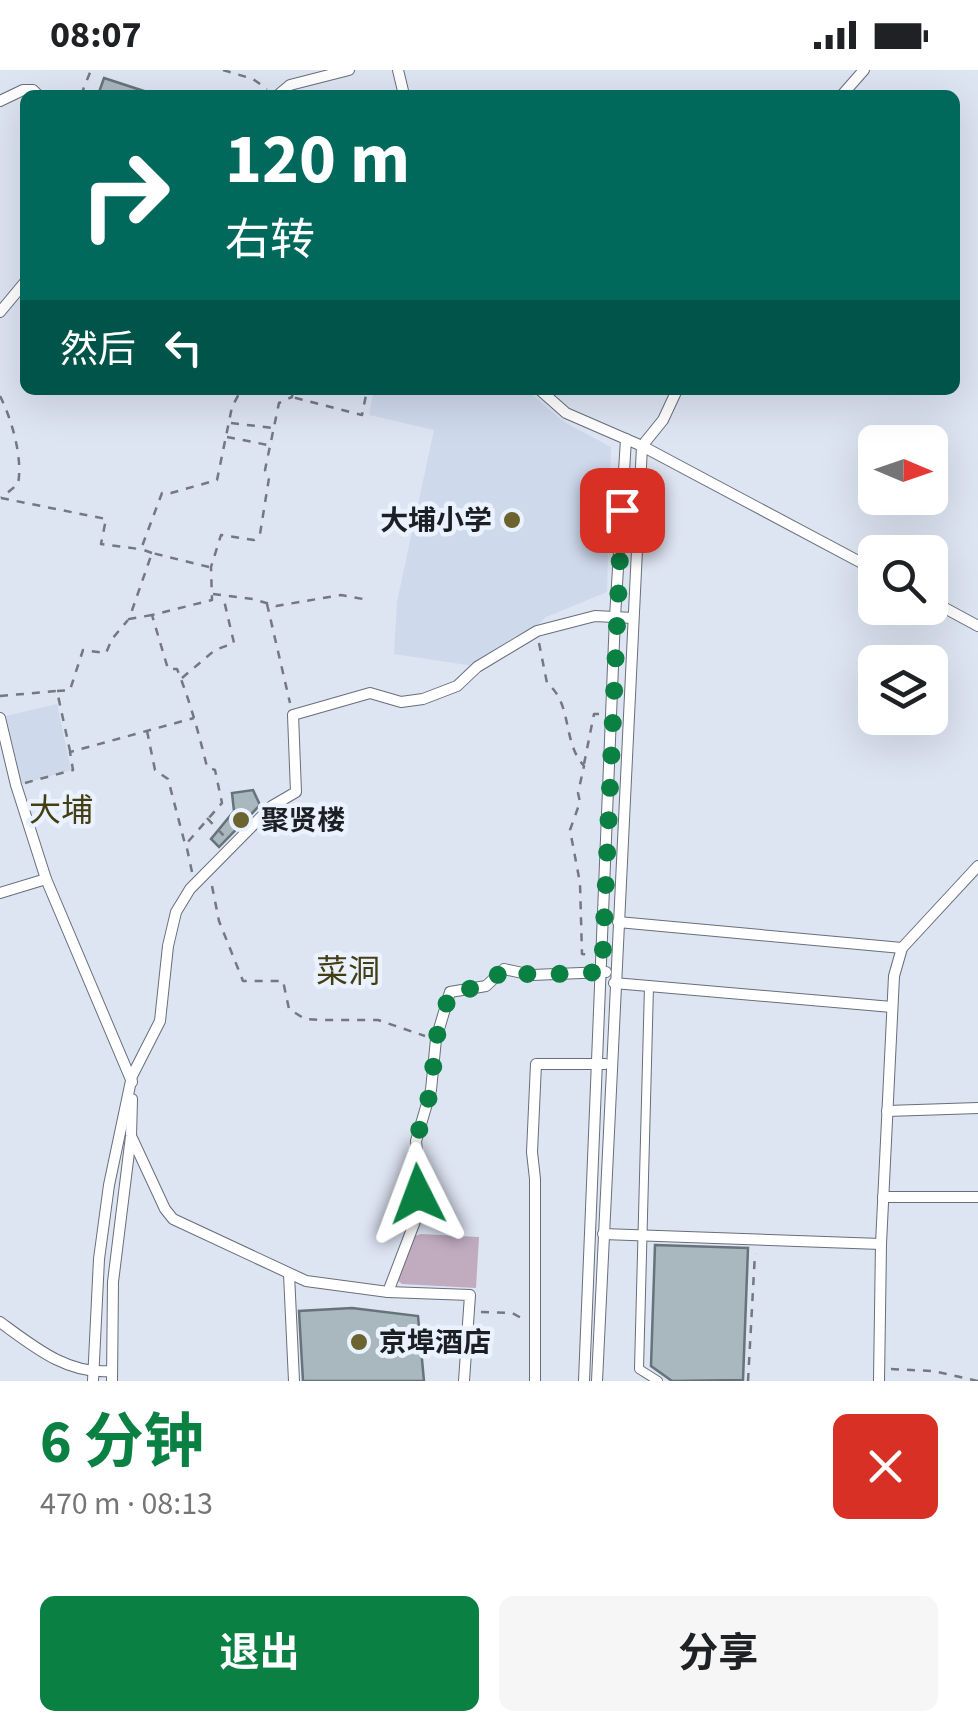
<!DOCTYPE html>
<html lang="zh">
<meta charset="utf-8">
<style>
:root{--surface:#fff;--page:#f6f6f6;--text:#202124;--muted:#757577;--accent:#0b8043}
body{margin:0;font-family:"Source Sans 3","Noto Sans SC",sans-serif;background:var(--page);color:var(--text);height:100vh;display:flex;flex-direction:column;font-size:38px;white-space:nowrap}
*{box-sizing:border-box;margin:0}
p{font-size:32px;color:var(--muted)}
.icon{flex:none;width:55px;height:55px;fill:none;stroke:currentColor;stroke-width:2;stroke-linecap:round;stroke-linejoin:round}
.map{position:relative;height:1311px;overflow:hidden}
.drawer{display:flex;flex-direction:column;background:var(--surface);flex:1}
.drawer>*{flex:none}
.top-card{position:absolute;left:20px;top:20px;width:940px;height:305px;border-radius:15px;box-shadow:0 10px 40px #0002;background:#00695c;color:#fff;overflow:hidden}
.needle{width:65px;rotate:92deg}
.buttons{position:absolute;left:858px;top:355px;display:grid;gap:20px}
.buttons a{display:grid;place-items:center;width:90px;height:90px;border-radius:15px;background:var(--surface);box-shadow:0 10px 40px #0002;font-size:50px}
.pin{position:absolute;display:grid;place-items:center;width:85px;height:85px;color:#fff;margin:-42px;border-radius:20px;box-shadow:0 5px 15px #0006}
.me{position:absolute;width:110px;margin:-55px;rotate:357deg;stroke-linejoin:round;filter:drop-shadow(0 0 8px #0008)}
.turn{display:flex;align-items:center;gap:35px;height:210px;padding:0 40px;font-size:45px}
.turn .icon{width:130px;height:130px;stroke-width:2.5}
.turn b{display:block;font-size:70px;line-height:85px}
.then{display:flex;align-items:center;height:95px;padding:0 40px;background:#0003;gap:20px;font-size:38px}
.round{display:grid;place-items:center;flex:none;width:105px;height:105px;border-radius:15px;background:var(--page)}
.head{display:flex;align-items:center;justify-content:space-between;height:170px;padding:0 40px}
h1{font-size:60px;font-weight:700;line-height:75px;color:var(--accent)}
.primary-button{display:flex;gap:20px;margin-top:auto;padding:20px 40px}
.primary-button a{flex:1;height:115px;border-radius:15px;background:var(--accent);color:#fff;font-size:40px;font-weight:700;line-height:115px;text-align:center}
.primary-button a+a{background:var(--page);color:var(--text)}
.status{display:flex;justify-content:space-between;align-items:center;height:70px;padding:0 50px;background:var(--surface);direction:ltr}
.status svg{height:28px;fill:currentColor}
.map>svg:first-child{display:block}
</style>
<div class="status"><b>08:07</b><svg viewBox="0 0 49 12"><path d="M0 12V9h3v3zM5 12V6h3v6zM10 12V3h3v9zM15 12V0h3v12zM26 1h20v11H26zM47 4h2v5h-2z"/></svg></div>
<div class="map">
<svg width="978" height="1311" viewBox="0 0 978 1311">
<rect width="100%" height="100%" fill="#dde4f2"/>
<g fill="#ced9ec">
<path d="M374,320H527L564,352L611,377L607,522L546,547L516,576L474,596L394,584L397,532L434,360L369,345Z"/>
<path d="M57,634L71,700L22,714L6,646Z"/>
</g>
<path fill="#c0abbf" d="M421,1164L479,1167L476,1218L402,1214L396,1209L414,1166Z"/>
<g fill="#a9b7bf" stroke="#66737a" stroke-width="2.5">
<path d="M104,8L150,23V25H98Z"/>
<path d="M253,720L260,735L219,777L211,769L234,741L232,723Z"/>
<path d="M655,1175L748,1178L743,1310L672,1311L651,1296Z"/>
<path d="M352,1238L418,1246L424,1311H303L299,1241Z"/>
</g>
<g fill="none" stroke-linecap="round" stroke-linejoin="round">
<defs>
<path id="pedestrian" d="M649,916L639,1299L658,1311"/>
<g id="minor">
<path d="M398,0L404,25"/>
<path d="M278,25L290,15L349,0"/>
<path d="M842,25L864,0"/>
<path d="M0,31L23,20H33L38,25"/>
<path d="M0,242L25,212"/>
<path d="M540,320L566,343L642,376L875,500"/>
<path d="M930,530L978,556"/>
<path d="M0,648L16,715L46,809L132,1012"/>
<path d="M0,823L46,809"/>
<path d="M618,852L902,878"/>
<path d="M614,913L892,937"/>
<path d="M887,1041L978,1038"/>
<path d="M132,1068L165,1139L173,1149L306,1211L388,1222L470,1225L464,1311"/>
<path d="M883,1127H978"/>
<path d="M603,1164L881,1174"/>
<path d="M289,1204L294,1311"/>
<path d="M388,1222L417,1146L419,1101L416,1071L431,1020L436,969L450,922L486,916L504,899L532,905L606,902"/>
<path d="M0,1252C34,1277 68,1305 111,1301"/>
<path d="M93,1311L99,1189L109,1115L132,1006L160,951L168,876L176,842L190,819L272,736L296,722L293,645L370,623L401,632L423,629L457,616L477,597L537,561L595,546L633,548"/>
<path d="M112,1311L113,1212L131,1066L132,1029"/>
<path d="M535,1311V1109L532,1082L536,994H605"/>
<path d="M584,1311L615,547L626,369"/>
<path d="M597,1311L642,376L663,350L677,320"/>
<path d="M879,1311L881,1174L894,906L902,878L978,796"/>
</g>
</defs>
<use href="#pedestrian" stroke="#686e7a" stroke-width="10"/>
<use href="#minor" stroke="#686e7a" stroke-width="12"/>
<g stroke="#737881" stroke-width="2.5" stroke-dasharray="8 8" stroke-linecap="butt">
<path d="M223,0L253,9L267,19"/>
<path d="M81,25L91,0"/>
<path d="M281,320L292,327L362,345L367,320"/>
<path d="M0,326C12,350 23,388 18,414L1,428"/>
<path d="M231,353L273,358"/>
<path d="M227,367L268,375"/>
<path d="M1,428L106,449L101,474L139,479"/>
<path d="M152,483L141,479L162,423H171L217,410L232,337L240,322L248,320"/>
<path d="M213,524L253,529L276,536L341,525L363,529"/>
<path d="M267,534L290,633"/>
<path d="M152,545L129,549L152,483L209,497"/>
<path d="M539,573L547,613C573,634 562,672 584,696L578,723L580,732L570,760L580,813L582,884L592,885"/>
<path d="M182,608L215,580L234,573L223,526"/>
<path d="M57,621L70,620L83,580L106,583L112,569L128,550"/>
<path d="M0,626L57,621L70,681"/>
<path d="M147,661L155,700L168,709L185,774"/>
<path d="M584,694L594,644H600"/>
<path d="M25,713L73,700L70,682L194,648"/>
<path d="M207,748L226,768"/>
<path d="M192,802L186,774L222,733L215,700L207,697C199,664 190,631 177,599H168L152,545L212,530L211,497L221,465L254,470L260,464L269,408L265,400L279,333L292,327L293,320"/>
<path d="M212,816L219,851L243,911H283L289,939L305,949L320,950H378L425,966"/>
<path d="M481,1242L512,1243L525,1250"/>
<path d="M891,1299L933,1301L978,1311"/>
<path d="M748,1311L755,1183"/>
</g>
<use href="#pedestrian" stroke="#fff" stroke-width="8"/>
<use href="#minor" stroke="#fff" stroke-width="10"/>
</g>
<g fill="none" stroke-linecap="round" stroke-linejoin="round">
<path stroke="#0b8043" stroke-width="18" stroke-dasharray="0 32.4" d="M418,1124L416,1071L431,1020L436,969L450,922L486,916L504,899L532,905L602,902L622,440"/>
</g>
<g fill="#6b6330" stroke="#eaf2ff" stroke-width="4">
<circle cx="512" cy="450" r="10"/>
<circle cx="241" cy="750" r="10"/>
<circle cx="359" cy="1272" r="10"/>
</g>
<g text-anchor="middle" stroke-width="9" stroke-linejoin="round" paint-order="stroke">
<g font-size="28" font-weight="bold" fill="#1c1f24" stroke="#eaf2ff" text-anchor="start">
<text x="492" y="460" text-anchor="end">大埔小学</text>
<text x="261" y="760">聚贤楼</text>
<text x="379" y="1282">京埠酒店</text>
</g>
<g font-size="32" fill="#443e14" stroke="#eaf2ff">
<text x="61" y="751">大埔</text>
<text x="348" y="912">菜洞</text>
</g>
</g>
</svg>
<div class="buttons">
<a><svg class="needle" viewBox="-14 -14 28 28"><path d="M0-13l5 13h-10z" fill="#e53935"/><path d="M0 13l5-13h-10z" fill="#757577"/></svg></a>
<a><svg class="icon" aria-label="search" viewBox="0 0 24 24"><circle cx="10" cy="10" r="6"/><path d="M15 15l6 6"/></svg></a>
<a><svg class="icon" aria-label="layers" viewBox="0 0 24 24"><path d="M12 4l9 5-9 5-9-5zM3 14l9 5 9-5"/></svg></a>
</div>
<div class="pin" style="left:622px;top:440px;background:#d93025"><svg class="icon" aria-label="arrive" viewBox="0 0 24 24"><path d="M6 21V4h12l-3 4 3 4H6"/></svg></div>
<svg class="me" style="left:418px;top:1124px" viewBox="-20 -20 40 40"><path d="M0-17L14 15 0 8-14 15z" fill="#0b8043" stroke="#fff" stroke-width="4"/></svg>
<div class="top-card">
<div class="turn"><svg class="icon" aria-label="right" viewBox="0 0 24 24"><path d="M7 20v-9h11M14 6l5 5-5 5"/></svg><div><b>120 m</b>右转</div></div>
<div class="then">然后<svg class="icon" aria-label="left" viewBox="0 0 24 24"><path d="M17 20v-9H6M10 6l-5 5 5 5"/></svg></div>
</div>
</div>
<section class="drawer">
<div class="head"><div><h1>6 分钟</h1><p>470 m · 08:13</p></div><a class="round" style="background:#d93025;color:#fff"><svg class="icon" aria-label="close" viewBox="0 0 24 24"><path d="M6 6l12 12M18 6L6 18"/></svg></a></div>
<div class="primary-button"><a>退出</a><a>分享</a></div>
</section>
